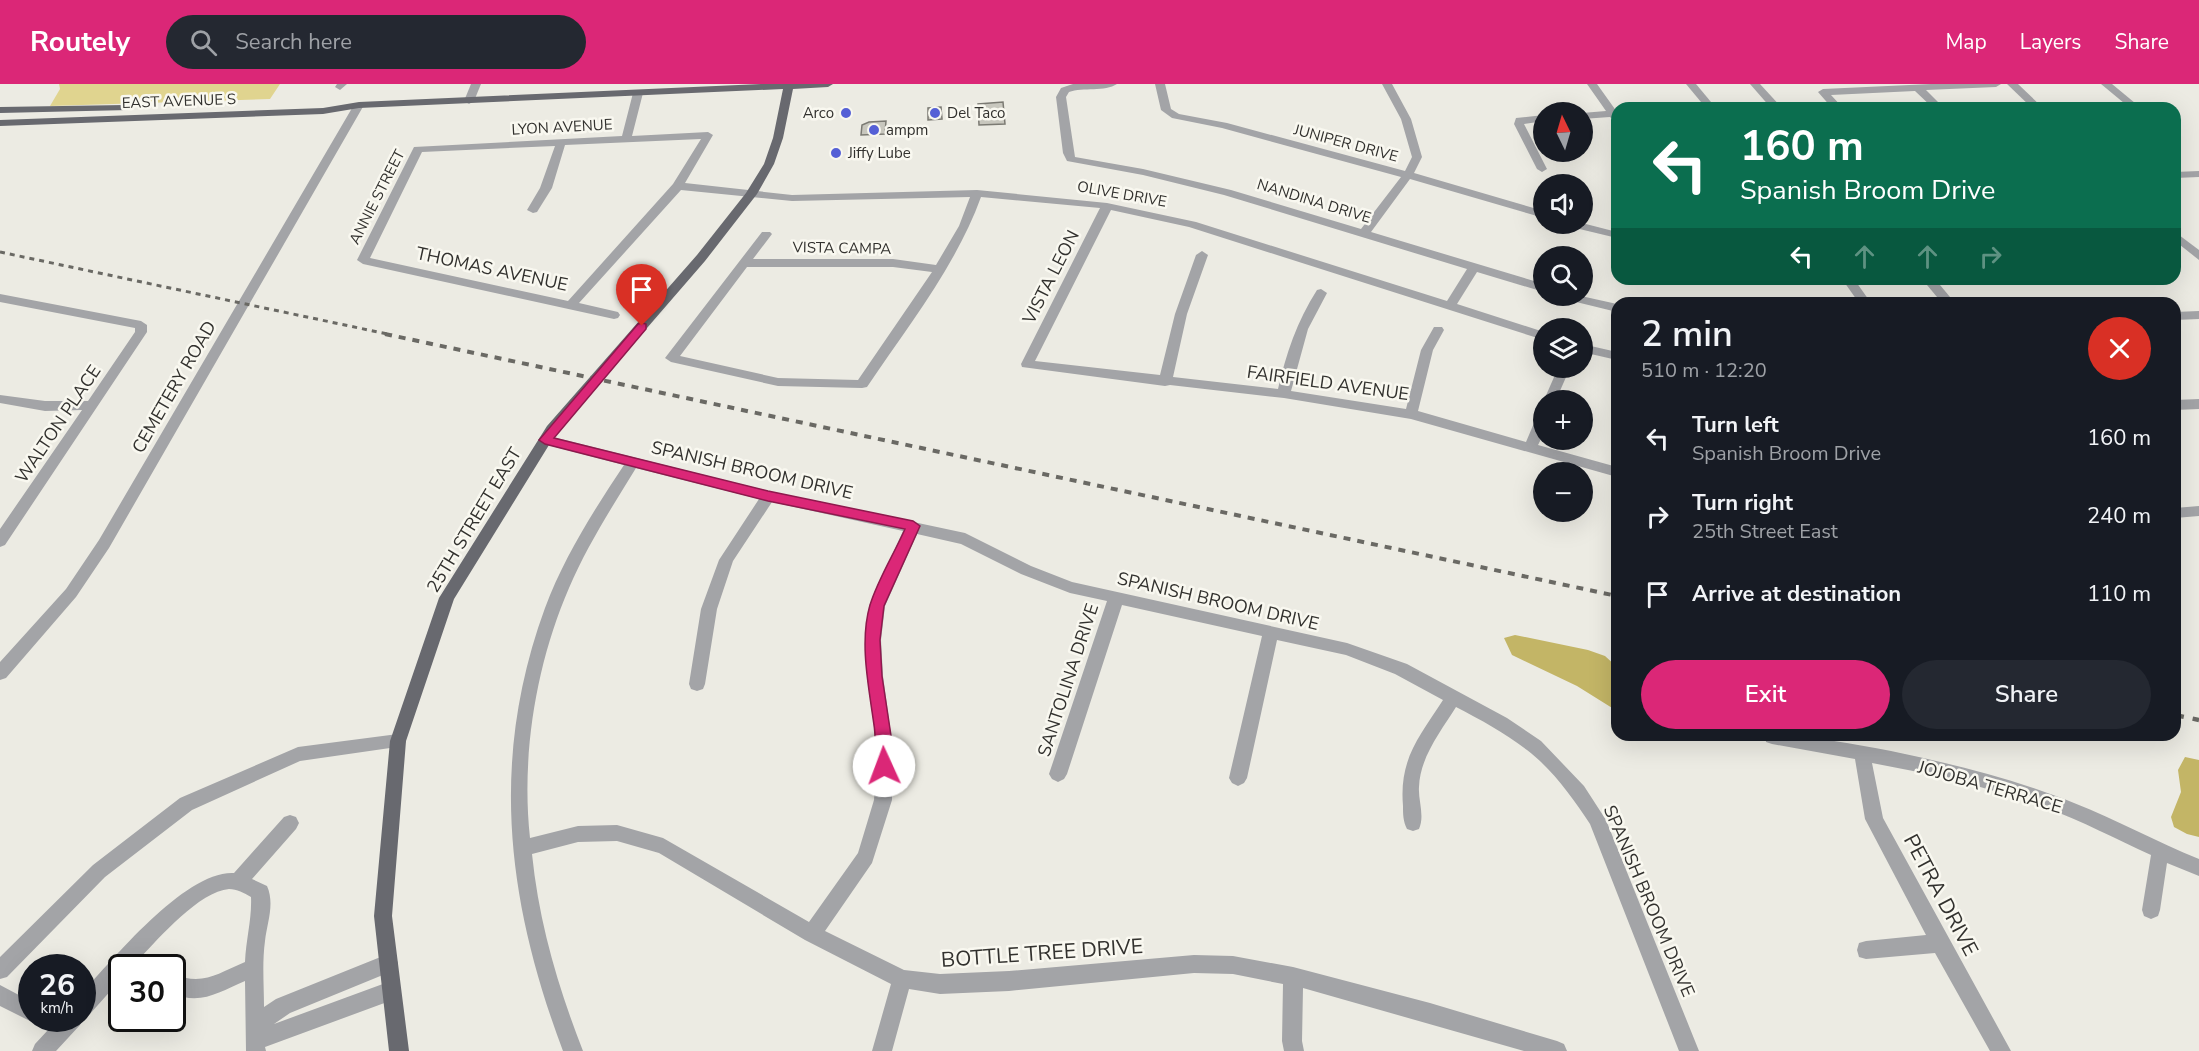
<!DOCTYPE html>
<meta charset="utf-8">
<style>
:root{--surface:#171b24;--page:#242831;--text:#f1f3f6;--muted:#9ea1a6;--accent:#db2777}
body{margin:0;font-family:"Nunito Sans",sans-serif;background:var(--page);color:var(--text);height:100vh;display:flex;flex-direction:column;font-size:22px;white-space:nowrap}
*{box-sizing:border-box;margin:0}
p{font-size:20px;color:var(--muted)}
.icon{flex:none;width:33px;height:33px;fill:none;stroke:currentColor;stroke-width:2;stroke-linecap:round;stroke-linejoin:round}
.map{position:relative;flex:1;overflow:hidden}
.drawer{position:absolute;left:1611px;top:213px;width:570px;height:444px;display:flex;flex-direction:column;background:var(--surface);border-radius:18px;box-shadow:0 6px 24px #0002}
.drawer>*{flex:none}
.banner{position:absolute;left:1611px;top:18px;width:570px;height:183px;border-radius:18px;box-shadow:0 6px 24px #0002;background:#0b6e4f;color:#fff;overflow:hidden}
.needle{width:39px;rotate:355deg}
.controls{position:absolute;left:1533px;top:18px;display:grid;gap:12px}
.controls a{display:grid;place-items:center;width:60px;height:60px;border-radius:50%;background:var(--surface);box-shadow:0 6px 24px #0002;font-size:30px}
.speed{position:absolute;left:18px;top:870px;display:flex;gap:12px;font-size:30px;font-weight:700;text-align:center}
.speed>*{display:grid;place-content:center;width:78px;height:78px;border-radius:50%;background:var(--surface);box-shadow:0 6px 24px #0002;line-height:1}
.speed small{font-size:15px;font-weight:400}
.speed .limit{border:3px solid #111;border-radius:9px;background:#fff;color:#111}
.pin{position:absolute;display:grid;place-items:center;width:51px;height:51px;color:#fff;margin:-62px -26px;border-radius:50% 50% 50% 0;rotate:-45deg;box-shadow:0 0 6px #0007}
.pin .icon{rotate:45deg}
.me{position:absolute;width:66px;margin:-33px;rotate:358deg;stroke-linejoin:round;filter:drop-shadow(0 0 4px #0008)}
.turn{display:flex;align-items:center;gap:21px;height:126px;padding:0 30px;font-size:27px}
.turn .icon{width:78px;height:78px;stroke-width:2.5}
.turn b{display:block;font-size:42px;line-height:51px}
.lanes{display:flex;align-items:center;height:57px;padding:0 30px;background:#0003;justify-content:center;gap:30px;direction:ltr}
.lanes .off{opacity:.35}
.round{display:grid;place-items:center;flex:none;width:63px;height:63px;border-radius:32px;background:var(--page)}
.summary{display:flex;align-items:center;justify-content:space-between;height:102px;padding:0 30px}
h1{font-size:36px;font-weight:600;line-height:45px}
.cta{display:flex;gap:12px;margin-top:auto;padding:12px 30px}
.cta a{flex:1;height:69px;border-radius:36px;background:var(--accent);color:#fff;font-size:24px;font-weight:600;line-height:69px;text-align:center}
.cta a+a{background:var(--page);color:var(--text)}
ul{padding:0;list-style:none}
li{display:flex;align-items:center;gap:18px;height:78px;padding:0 30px}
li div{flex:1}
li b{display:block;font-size:22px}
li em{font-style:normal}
header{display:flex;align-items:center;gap:36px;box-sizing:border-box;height:84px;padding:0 30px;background:var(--accent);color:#fff}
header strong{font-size:28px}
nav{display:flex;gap:33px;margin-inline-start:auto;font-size:21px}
.search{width:420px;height:54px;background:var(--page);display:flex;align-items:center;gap:15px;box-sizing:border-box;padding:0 21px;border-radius:33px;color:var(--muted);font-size:22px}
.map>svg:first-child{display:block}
</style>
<header>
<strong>Routely</strong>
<div class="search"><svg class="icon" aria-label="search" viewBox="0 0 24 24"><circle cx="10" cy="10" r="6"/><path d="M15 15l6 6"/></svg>Search here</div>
<nav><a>Map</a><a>Layers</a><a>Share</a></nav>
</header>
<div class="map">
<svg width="2199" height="967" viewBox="0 0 2199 967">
<rect width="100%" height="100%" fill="#ecebe3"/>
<path fill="#e0d48f" d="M59,0H280L270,15L50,22L60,5Z"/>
<g fill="#c3b566">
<path d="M1515,551L1588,566L1605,572L1617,583V627L1577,602L1512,571L1504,554Z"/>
<path d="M2185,673L2199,676V753L2187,750L2174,743L2171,733L2181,708L2178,686Z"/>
</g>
<g fill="#c8c7be" stroke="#7b7a73" stroke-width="1.5">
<path d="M1003,18L1005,40L979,41L978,20Z"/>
<path d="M941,23L942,35L928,36V24Z"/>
<path d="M886,37L885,50L861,51L862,41L869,38Z"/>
</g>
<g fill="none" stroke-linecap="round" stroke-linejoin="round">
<g fill="#a3a4a7" fill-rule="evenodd">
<path d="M337,0H347L340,6L335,3Z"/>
<path d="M471,0H481L474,17L469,20L464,17Z"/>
<path d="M1073,0H1117C1105,8 1083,3 1069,8L1066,13L1075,73L1143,85L1231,106L1361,145L1401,93L1222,44L1172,34L1161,26L1155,0H1165L1171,25L1179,30L1227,39L1405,87L1412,73L1401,35L1382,0H1392L1411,35L1422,73L1414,89L1544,127V134L1410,95L1371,148L1544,200V208L1477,188L1457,220L1544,248V256L1189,143L1111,126L1035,277L1160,291L1175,230L1196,171L1202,167L1208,171L1187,230L1173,293L1278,305C1286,270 1297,237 1317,206L1321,205L1327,209L1308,245L1291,307L1406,325L1421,266L1434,243H1442L1444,246L1433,266L1418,327L1526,358L1537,332L1544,328V349L1538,361L1617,383V393L1411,335L1284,314L1170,301L1165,302L1022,283L1021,280L1100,124L981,113C956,182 908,242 867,303L862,304L778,302L671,278L665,274L762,148H770L772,150L753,175H893L936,181L959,142L970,113L792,117L681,106L579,219L618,228L620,231L618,234L614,235L363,180L357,176L414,63L622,52L633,9L638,6L643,9L632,52L708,48L713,51L685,99L792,111L977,106L1107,119L1196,138L1447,217L1467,185L1224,111L1143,91L1067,77L1063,69L1056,13L1061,4ZM701,55L673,100L568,217L370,174L422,68L555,62L540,104L527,126L533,129L537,128L552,104L565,61ZM747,183H893L932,188L858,296L778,294L680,272Z"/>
<path d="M1587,0H1597L1617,28V39L1610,33L1582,35V29L1606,27Z"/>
<path d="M1686,0H1696L1716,24H1706Z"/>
<path d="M1750,0H1760L1782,24H1771Z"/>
<path d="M1931,0H2001L1996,3L1926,6L1944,24H1933L1915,7L1831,11L1843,24H1832L1818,8L1823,5Z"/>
<path d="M2007,0H2018L2043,24H2032Z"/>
<path d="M2101,0H2112L2141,24H2130Z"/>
<path d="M355,19L364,21L109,464L76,513L6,594L0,596V578L66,505L99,456Z"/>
<path d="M1544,31V37L1524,40L1547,85L1542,88L1537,85L1514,40L1516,34Z"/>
<path d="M2199,87V93L2175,94V88Z"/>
<path d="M1582,139L1617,148V154L1567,142L1565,140Z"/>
<path d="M2175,148L2199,166V176L2175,157Z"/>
<path d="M1842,195H1854L1871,219H1859Z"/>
<path d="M1922,195H1935L1955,219H1942Z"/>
<path d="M0,210L141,237L147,241V248L5,461L0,463V445L82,326L45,327L0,319V311L45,317H88L135,248V244L0,218Z"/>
<path d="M1562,212H1581L1617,220V228L1564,215Z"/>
<path d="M2199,227V235L2175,236V228Z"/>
<path d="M1582,260L1617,268V276L1582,268Z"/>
<path d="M1558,284H1570L1556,316H1544Z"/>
<path d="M2199,315V325L2175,326V316Z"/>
<path d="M545,351L768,407L965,449L1031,482L1072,498L1347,559L1407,580L1507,634L1541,657L1584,702L1606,736L1699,967H1679L1590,740C1573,714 1552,685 1527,666C1505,649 1481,636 1456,623C1441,647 1420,673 1419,703C1418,716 1425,732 1419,745L1413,747L1407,745C1403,737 1403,730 1403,722C1399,675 1419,653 1443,616L1395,590L1346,571L1277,556L1247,694L1244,699L1238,702L1232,699L1229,694L1262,552L1122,521L1067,690L1064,695L1058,698L1052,695L1049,690L1107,517L1070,509L1021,490L961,460L917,450L885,522L881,556L883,592L893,665L892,716L872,779L825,847L904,886L940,890L1009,887L1194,871L1233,872L1293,883L1430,919L1557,957L1564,960L1567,967H1524L1303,904L1302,957L1304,967H1284L1282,957L1283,900L1233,890L1194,889L1009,907L940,910L909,905L892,967H872L891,900L805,856L659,769L617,757L578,758L532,770C539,839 558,903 583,967H563C507,818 489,677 545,524C564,473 594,426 624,381L540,359L538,356L540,353ZM636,384L759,415L719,476L701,525L689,600L691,605L697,607L703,605L705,600L717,525L733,477L772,418L903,447L869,522L865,556L867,592L877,665L874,716L858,769L809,838L663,754L617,741L578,742L530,754C521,672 536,580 569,504C587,462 612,423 636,384Z"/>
<path d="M2199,422V432L2175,434V424Z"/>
<path d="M398,650L404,652L406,657L404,662L300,677L192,726L105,793L7,893L0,895V873L93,781L180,714L298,663Z"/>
<path d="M1765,651C1808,651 1848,659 1891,667C1953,680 2015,695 2074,719C2117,736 2157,758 2199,775V792L2167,779L2160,826L2158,832L2151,835L2144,832L2142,826L2151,771C2116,755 2082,737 2046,724C1990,703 1931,690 1872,679L1883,734L2011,967H1990L1935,869L1866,875L1859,873L1857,866L1859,859L1866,857L1926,851L1865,735L1855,675L1772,660L1766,658Z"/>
<path d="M290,731L296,733L299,739L296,745L252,795L267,802C275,820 267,839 265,857C262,879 264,902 264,923L276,915L388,870L395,872L398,879L395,886L290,929L274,940L391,897L398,900L401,907L398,914L265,963L266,967H246L245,897C219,908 200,922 172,909V890C204,902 216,890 245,878C246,855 252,835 251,813C244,809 237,805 229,805C200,807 159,854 140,874L147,877L149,884H122V894L89,931L83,934L80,941L56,967H32L35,960L48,946L0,922V901L32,918V934H82V909C113,875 186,786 234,789L284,733Z"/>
</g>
<g fill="#68696f" fill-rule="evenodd">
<path d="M761,0H833L828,3L793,5L783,54L774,80L757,110L705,177L557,348L454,515L406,657L392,832L409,967H389L374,832L390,657L439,514L547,342L697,171L746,109L764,80L773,54L783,5L359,24L323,30L0,42V36L323,24L359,18Z"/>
<path d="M125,21L130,24L129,26L0,29V23Z"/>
</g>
<path stroke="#6a6964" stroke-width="3" stroke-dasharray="5 5" stroke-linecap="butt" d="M0,168L392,251"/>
<path stroke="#6a6964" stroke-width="4" stroke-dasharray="7 7" stroke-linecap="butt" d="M385,250L1617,512"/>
<path stroke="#6a6964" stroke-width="4.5" stroke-dasharray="9 9" stroke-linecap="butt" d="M2175,631L2199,636"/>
</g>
<path fill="#db2777" stroke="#8e194d" stroke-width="1.5" d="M642,239L646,240V245L554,354L768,407L913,437L920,442L884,522L880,556L882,592L893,665L890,687L884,689L879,687C875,679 876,652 874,641C869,604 859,558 870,521C878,495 894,470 905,445L768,417L545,360L539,356L638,240Z"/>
<g fill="#5560d6" stroke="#f9f8f0" stroke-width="2">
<circle cx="846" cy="29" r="6"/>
<circle cx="935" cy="29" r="6"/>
<circle cx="874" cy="46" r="6"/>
<circle cx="836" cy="69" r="6"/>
</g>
<g text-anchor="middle" stroke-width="5" stroke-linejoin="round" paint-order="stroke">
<g font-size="15" fill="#32312e" stroke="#f9f8f0">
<text transform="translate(179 17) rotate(-2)" y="5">EAST AVENUE S</text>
<text transform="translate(562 43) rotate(-3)" y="5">LYON AVENUE</text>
<text transform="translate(1346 59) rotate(15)" y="5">JUNIPER DRIVE</text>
<text transform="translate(1122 110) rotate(10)" y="5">OLIVE DRIVE</text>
<text transform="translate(377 113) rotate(-63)" y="5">ANNIE STREET</text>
<text transform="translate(1314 117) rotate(17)" y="5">NANDINA DRIVE</text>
<text transform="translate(842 164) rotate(1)" y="5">VISTA CAMPA</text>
</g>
<g font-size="15" fill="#32312e" stroke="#f9f8f0" text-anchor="start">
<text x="834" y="34" text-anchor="end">Arco</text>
<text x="947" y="34">Del Taco</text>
<text x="886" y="51">ampm</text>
<text x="848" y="74">Jiffy Lube</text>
</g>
<g font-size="18" fill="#32312e" stroke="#f9f8f0">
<text transform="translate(492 185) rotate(12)" y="6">THOMAS AVENUE</text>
<text transform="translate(1051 193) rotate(-63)" y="6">VISTA LEON</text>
<text transform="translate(1328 299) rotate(8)" y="6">FAIRFIELD AVENUE</text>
<text transform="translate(174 303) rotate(-60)" y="6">CEMETERY ROAD</text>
<text transform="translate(58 340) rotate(-56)" y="6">WALTON PLACE</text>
<text transform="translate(752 386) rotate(13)" y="6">SPANISH BROOM DRIVE</text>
<text transform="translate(474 436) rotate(-59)" y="6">25TH STREET EAST</text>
<text transform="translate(1218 517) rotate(13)" y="6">SPANISH BROOM DRIVE</text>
<text transform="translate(1068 596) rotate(-72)" y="6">SANTOLINA DRIVE</text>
<text transform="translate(1990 703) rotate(16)" y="6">JOJOBA TERRACE</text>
<text transform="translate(1649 817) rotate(67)" y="6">SPANISH BROOM DRIVE</text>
</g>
<g font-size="21" fill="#32312e" stroke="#f9f8f0">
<text transform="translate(1941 811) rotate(62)" y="7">PETRA DRIVE</text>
<text transform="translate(1042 869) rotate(-4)" y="7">BOTTLE TREE DRIVE</text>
</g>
</g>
</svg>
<div class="controls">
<a><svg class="needle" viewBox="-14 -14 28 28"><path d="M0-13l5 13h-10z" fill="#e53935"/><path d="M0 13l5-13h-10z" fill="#9ea1a6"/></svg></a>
<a><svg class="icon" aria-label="sound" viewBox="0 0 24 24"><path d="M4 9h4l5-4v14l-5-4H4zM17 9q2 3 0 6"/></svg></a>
<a><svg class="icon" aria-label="search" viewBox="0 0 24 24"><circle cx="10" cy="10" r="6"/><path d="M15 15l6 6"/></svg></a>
<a><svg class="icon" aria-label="layers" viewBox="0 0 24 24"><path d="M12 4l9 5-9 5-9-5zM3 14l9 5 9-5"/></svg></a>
<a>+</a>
<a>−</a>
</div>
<div class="speed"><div>26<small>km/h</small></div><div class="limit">30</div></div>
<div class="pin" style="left:642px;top:242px;background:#d93025"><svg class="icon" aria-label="arrive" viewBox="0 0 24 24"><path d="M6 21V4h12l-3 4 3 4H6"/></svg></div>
<svg class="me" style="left:884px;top:682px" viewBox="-20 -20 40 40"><circle r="19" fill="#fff"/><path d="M0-13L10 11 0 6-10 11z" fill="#db2777"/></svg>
<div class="banner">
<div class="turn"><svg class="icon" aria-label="left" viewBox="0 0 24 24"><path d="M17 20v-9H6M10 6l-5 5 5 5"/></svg><div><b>160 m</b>Spanish Broom Drive</div></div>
<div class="lanes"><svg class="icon" aria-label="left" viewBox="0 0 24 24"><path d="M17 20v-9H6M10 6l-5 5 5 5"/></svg><svg class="icon off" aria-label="ahead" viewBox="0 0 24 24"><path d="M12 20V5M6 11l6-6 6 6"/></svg><svg class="icon off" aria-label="ahead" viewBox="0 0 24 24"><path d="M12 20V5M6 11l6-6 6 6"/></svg><svg class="icon off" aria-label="right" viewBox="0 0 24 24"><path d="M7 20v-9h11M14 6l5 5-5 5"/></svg></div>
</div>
<section class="drawer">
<div class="summary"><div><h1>2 min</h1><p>510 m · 12:20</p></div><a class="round" style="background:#d93025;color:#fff"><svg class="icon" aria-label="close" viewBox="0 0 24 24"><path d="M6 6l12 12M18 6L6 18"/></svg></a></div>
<ul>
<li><svg class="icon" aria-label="left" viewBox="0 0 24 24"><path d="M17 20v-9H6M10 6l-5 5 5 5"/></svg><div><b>Turn left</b><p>Spanish Broom Drive</p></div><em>160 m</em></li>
<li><svg class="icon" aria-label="right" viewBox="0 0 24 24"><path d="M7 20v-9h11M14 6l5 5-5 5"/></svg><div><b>Turn right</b><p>25th Street East</p></div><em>240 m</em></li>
<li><svg class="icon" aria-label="arrive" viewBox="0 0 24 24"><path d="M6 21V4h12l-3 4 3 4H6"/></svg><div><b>Arrive at destination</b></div><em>110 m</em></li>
</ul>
<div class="cta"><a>Exit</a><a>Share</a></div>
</section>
</div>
